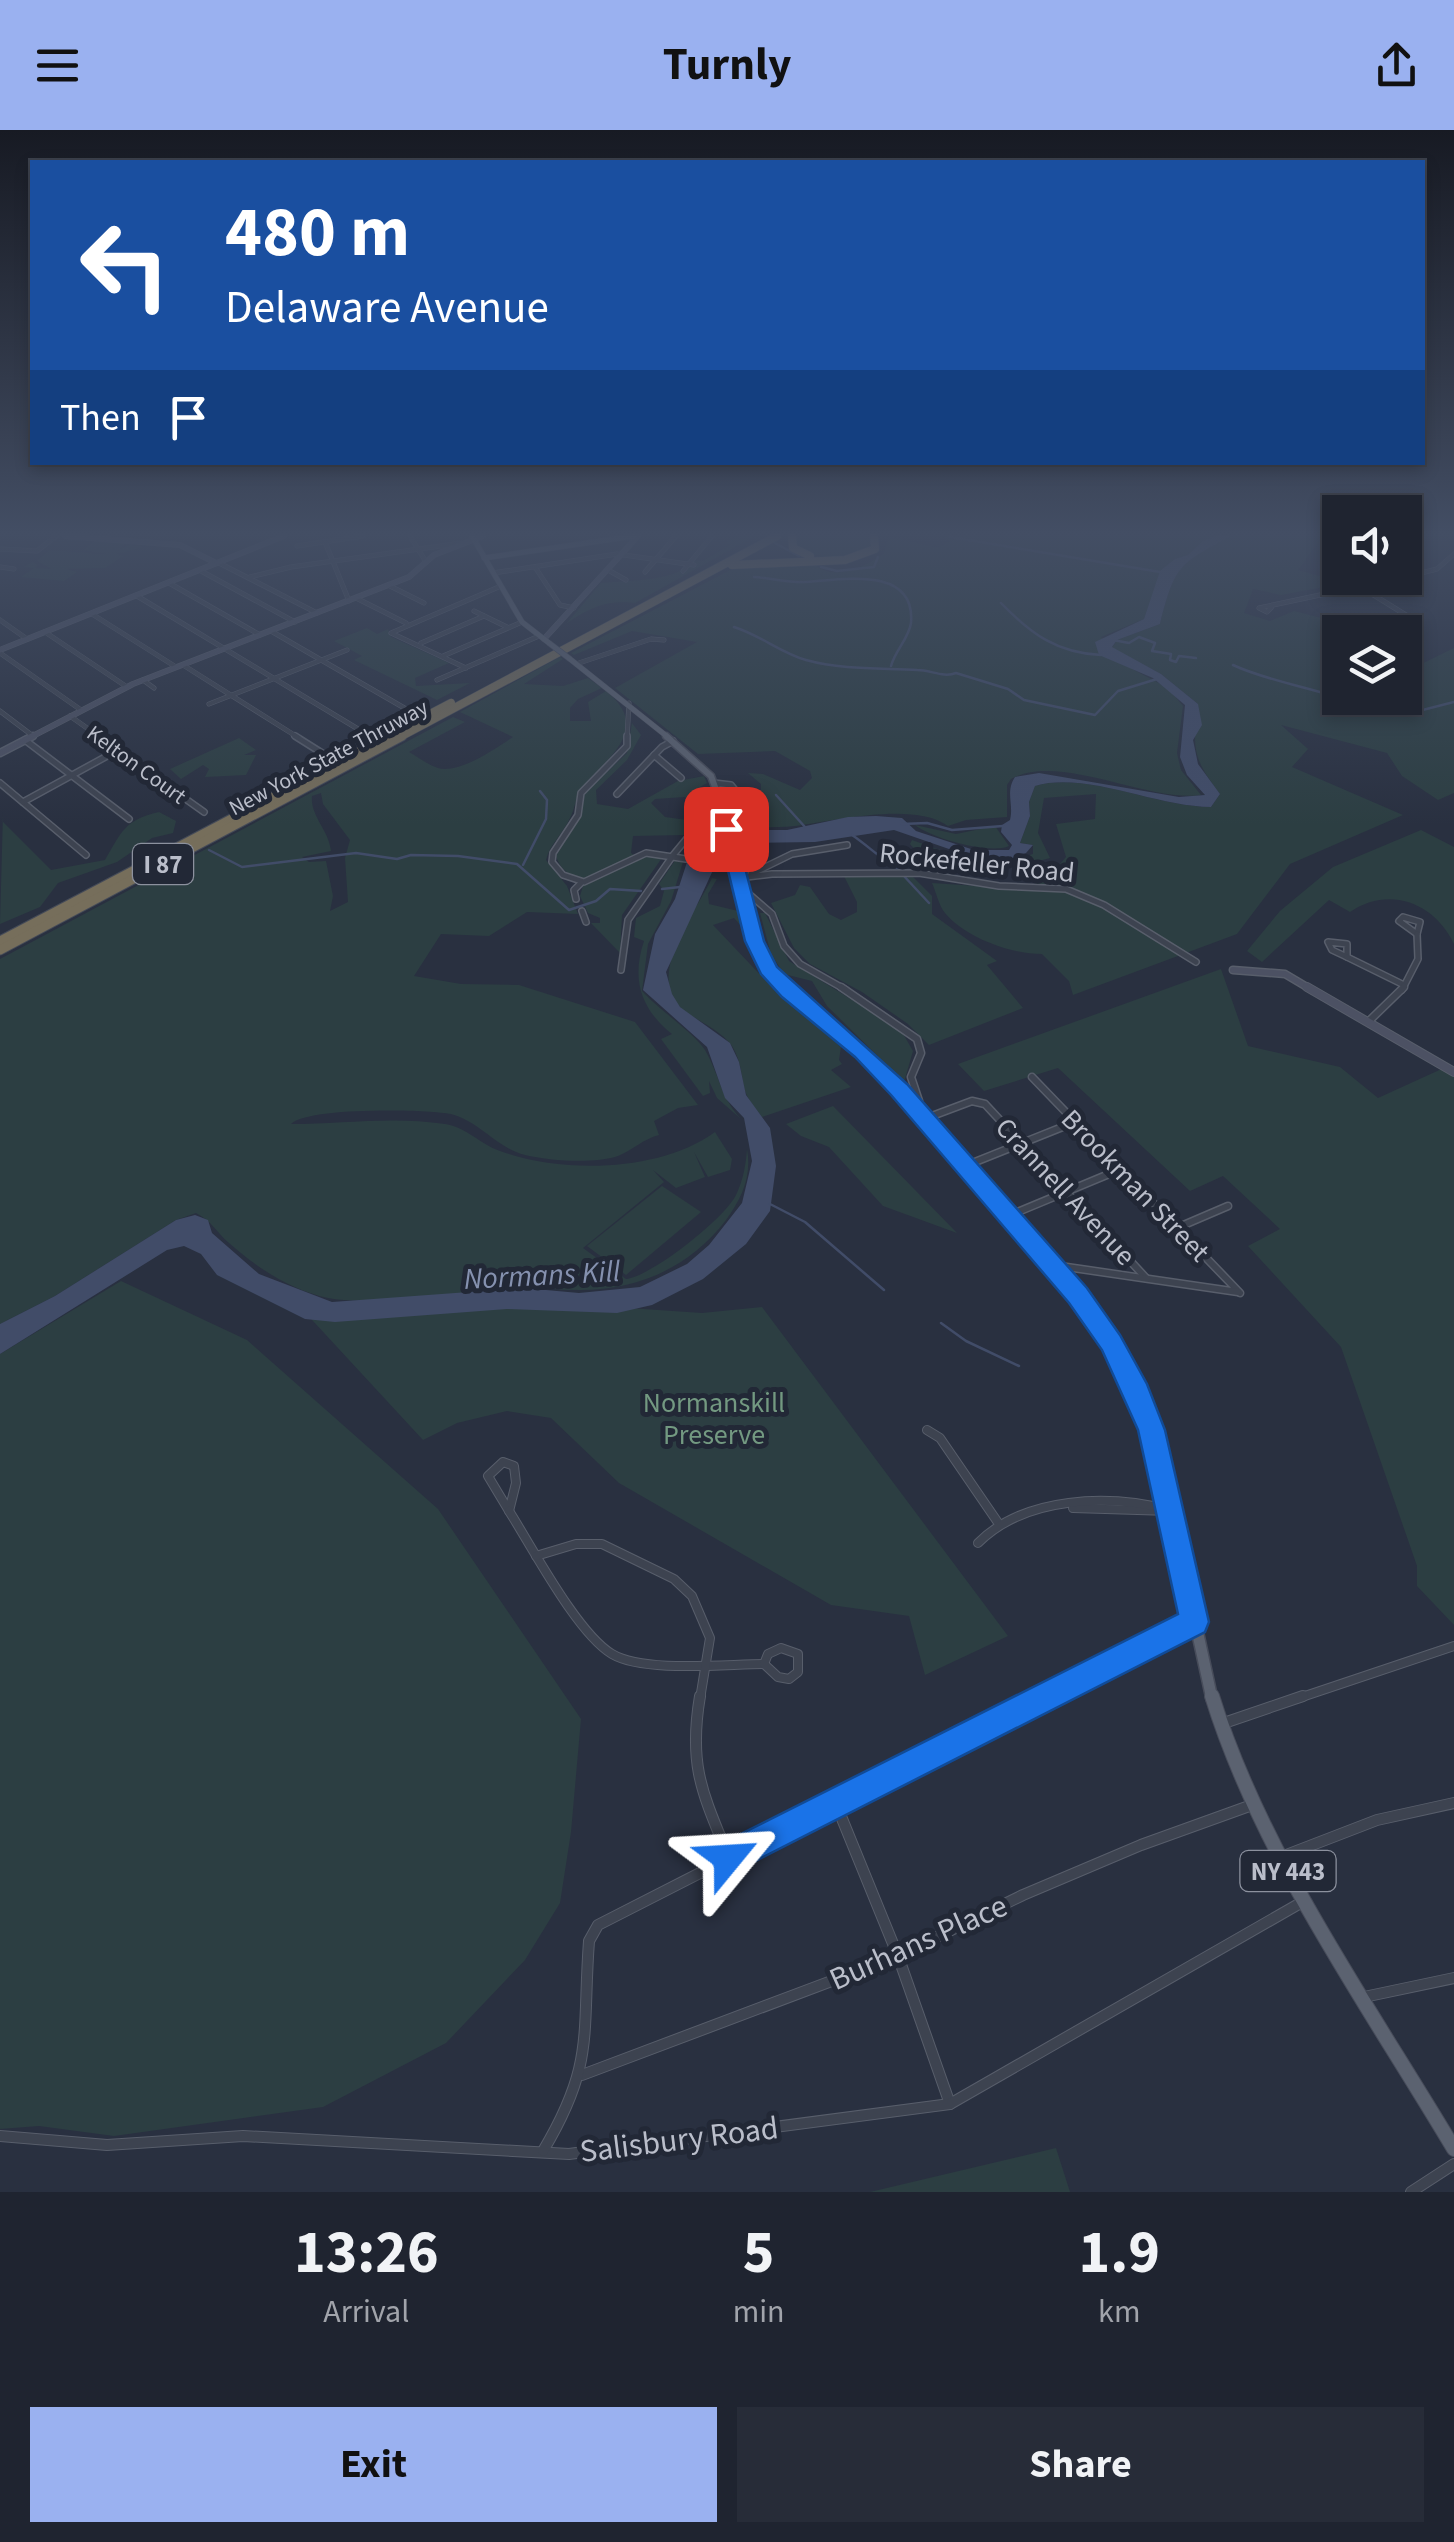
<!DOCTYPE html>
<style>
:root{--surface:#1f2430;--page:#272c38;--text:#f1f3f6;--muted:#a1a4ab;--line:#3c414c;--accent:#9ab1f0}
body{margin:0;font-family:"Source Sans 3",sans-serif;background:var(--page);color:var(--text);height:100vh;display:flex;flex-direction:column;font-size:38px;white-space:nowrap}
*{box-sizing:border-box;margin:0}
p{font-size:32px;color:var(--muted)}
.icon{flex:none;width:55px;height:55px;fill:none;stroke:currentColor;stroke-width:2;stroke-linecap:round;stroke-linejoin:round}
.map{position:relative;height:2062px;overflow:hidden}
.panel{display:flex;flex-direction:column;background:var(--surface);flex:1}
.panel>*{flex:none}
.banner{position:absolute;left:30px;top:30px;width:1395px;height:305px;border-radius:0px;box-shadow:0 5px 15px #0003,0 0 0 2px var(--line);background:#1a4fa0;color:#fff;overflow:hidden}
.controls{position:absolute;left:1322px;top:365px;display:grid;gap:20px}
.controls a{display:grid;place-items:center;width:100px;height:100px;border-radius:0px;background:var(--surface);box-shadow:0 5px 15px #0003,0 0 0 2px var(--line);font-size:50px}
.pin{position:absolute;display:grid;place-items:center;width:85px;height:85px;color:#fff;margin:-42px;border-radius:20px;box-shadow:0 5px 15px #0006}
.me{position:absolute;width:110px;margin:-55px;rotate:63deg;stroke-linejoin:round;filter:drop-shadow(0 0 8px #0008)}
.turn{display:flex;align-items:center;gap:35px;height:210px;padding:0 30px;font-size:45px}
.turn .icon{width:130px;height:130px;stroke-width:2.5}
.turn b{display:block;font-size:70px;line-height:85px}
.then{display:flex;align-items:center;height:95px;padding:0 30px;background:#0003;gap:20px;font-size:38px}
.eta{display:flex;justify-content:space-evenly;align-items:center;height:170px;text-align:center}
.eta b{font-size:60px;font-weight:700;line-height:70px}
.primary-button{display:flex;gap:20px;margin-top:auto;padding:20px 30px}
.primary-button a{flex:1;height:115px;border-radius:0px;background:var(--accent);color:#111;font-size:40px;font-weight:700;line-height:115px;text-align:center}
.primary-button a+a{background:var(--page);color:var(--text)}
header{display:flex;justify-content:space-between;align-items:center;height:130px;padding:0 30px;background:var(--accent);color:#111;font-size:45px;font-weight:700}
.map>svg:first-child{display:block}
</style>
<header><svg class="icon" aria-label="menu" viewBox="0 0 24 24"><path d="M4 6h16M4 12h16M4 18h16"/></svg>Turnly<svg class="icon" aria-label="share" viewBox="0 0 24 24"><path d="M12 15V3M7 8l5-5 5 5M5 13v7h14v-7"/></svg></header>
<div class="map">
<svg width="1454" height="2062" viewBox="0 0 1454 2062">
<rect width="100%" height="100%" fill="#293040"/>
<g fill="#2c3e42" fill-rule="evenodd">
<path d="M741,406H755L635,473C607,470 590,477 566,494L601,453C632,450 675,452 696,430L703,431L730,415L726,413L730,409Z"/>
<path d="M794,406H868L872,413C855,434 818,429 797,418Z"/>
<path d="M889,406L937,418L950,411L944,406H1216L1203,411L1188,425L1175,429L1161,441L1144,489L1101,507L1132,539L1168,558L1183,576L1177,623L1181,640L1201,665C1149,673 1059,622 1011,649L1007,655V687L966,690L948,696C914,671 834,691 795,696C775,698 753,697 733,699L730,688L764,680L767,675L763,666L748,661L761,660V654L748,643L763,644L800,660L812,648L810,641L775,621L698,624L615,558L697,512L632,501L574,525L571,523L736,437L814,434C835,452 864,438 884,423Z"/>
<path d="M1231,406H1317L1319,411L1298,440L1345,453L1281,465L1253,459L1244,483L1270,491L1294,481L1349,495L1346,502H1340L1334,526L1340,528V568H1405V542L1454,518V663L1438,670L1402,646L1387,623L1281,595L1308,619L1292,637L1403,685L1290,734L1237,804L1073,865L1069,851L1042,824C1011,824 966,808 945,783C939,776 936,762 932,753L1036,760L1035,744L1052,743L1066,727L1056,694L1095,689L1096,664L1044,668L1038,703L1050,728C1005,741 961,734 916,721L910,714L912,710C953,725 990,738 1033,724V715L1020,713L1030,686L1029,672L1035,656C1087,641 1155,677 1211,677L1220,664C1193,629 1192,618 1198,574L1161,544L1112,518L1117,510L1160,494C1175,435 1179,434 1231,406Z"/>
<path d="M95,411L125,413L118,421L130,414L144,417L116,424L123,426L105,438L66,439L77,442L64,451L21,447L34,438L24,437L32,432L38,435L35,438L52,439L37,431L49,420L113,425L83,420Z"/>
<path d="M367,498L377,504L388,499L391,507L449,533L415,548L416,556L470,553L437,570L354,530L362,526L334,511Z"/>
<path d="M560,527L563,529L524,554L563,556L588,548L602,558L578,569L570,578V591H591L588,572L606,561C652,598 609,627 584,655C575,666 576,678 569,690C562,705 550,714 546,730L567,756L578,784L527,782L489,806L441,804L414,846L461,854L519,855L635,892L698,975L678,978L654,991L659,1005C643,1009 633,1020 618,1026C594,1034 550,1031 525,1025C497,1018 479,991 451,984C425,979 307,977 291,994C341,994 393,986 445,994C466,997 480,1014 500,1021C563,1044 660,1042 715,1002L732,1029L730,1040L708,1047L694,1022L705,1047L676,1058L653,1040L664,1052L583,1118L626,1149C652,1146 724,1089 736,1065C743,1051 746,1034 747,1019C752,1046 742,1068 726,1090C690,1137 639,1160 580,1160C555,1160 530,1156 504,1158C459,1163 370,1176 328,1168C291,1160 257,1138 229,1113C216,1102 212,1091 196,1083L176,1090L55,1166L0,1194V829L453,587L465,592L409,622C418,627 428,635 438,638C460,644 496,618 513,607L460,582ZM321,663L323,674L350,710L345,728L348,772L330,781L333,766L326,731L309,732L302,727L331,721C329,700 310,686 312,666Z"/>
<path d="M632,593L641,605L627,630L596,660L597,674L628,679L678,651L704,646L707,653L693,661L712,665L715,677L690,673L685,667L655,669L651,673L665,687L702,692L685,705L633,706L631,723L638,728L664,725L622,785L620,823L591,793H600V788L588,783L580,766L585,749C570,746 561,741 556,726L580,688L585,663L627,623Z"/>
<path d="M239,608L256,620L244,625H256L246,645L205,647L209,639L203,635L181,649L170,639Z"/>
<path d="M3,682V692L51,740L105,730C121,703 124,690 159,682L176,691L173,703L152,708L117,732L58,753L40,777L0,794Z"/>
<path d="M915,695L956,704L995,696L1009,716C990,725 931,708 915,695Z"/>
<path d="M1421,700L1454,717V814C1435,773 1389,755 1350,782L1329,770L1262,832L1247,821L1280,781L1333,737Z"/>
<path d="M676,729L683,732L671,771L648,814L642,861C658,879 694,903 705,920C719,944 721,968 741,989L717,968L709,951L710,963L703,966L661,909L672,904C641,879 631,850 644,811L634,807L636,788L660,776L664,761L659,754Z"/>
<path d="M844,746H912L932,766V784L997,831L987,835L1023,878L929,915L908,894L862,862L810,834L794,818L771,773L795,765L800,755L810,757L829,784L841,790L857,782V772Z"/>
<path d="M712,748L717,749L708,764L709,774L738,781L744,799L734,788L713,795L769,854L841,917L839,930L842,934L831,940L851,957L762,987C756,979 748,970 745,961C741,945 741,930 732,916C720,899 698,892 682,879C644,846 697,780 712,748Z"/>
<path d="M760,783H765L789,831L901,900L913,921L904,952L827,876L812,851L784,844L771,824Z"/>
<path d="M1221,839L1248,916L1340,937L1378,968L1446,937L1454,942V1495L1417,1456V1436L1341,1217L1248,1116L1280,1099L1223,1046L1190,1061L1058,938L984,961L958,934Z"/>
<path d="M833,976L957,1103L883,1076L829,1017L801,1006L786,994Z"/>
<path d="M662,1056L701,1082L626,1145L587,1116Z"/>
<path d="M121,1151L247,1210L438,1379L581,1589L571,1702L560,1773L525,1830L446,1913L323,1977L114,2006L39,1996L0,1999V1224Z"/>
<path d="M555,1173L702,1183L762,1177L1008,1506L925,1545L909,1486L831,1475L619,1353L551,1288L507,1281L457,1293L423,1310L301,1178Z"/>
<path d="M1056,2018L1070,2062H870Z"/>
</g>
<path fill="#414c68" d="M1216,406H1231C1179,434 1175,435 1160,494L1117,510L1112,517L1161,544L1198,574L1202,595L1193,610L1198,634L1220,664L1211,677C1156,677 1086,641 1035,656L1029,672L1030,686L1020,713L1033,715L1026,723L1009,730L975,728L894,700L815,712L745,713L714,738L666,842L672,864L680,877L730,913L739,932L746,965L770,998L776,1036L770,1081L746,1114L703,1149L652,1175L617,1183L507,1179L335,1192L305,1189L217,1145L201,1124L184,1116L167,1120L0,1224V1194L55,1166L176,1090L195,1085L208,1090L212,1103L259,1144L332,1172L524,1158L579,1163L640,1157L687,1134L709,1115L742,1073L752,1031L744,988L725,968L707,917L643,860L655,804L675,769L689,726L712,709L738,700H787L848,687L876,686L902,688L916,701L974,720H1009L1012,715L1001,702L1002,695L1010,690C1014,674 1005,662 1015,647L1039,643L1179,667L1205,665L1187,645L1180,627L1185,575L1153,548L1099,525L1095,512L1144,489L1160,441L1175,429L1188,425L1203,411Z"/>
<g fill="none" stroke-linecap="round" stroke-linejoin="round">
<g stroke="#414c68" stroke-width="2.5">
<path d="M950,407L1160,442"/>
<path d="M775,413L799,426"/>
<path d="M821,437L837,441L874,437L878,427"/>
<path d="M754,447C770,448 786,452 802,452C836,451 916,433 911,493C909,508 895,521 891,536"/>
<path d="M1001,473C1031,504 1057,523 1101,525"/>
<path d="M734,497C760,505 781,523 806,530C842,540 881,538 917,540C931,540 943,548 956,543L1008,559L1024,570L1095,585L1118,561L1157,549"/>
<path d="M1113,510L1129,513L1139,507L1155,513L1152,521L1171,524L1170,530L1176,532L1179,526L1196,528"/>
<path d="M1233,535C1263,549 1298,555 1330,565L1337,571L1359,572L1407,584L1454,572"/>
<path d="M776,665L805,697"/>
<path d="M902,694L927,693L952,700L1003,696"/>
<path d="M852,705C870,717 881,730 901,740"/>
<path d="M209,720L242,737L356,723L397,729L411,725L458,726L517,734L569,780L596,771L610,759L641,761"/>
<path d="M523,735L546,689L547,670L540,661"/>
<path d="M903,745L929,773"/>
<path d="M662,759L680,757"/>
<path d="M770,1074L805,1092L884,1160"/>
<path d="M941,1193L966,1211L1019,1236"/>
</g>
<defs>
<g id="street-far4">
<path d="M410,406L426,432"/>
<path d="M325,412L349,471"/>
<path d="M297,416L363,406"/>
<path d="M0,419L37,421L56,406"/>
<path d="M219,433L317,483"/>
<path d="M0,437L14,439"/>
<path d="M535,437L560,475L574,478"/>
<path d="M608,440L626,450"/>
<path d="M201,441L295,492"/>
<path d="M683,441L712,406"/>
<path d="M645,442L676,406"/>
<path d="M493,443L617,424L694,435"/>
<path d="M250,447L291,437L462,413"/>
<path d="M1405,447L1437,439L1454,424"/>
<path d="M169,453L260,505"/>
<path d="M388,455L424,473"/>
<path d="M1359,456L1414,490L1405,524"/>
<path d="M137,466L363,602"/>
<path d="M356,468L406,493"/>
<path d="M1271,478L1267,482L1259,478L1400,448"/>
<path d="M474,481L507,497"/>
<path d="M92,484L176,537"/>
<path d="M0,490L27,509"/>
<path d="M271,501L413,583"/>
<path d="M45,502L127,557"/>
<path d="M421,513L484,486"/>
<path d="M0,523L81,580"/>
<path d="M443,526L522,492"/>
<path d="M576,534L651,509L664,510"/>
<path d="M183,535L299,608"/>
<path d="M466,538L391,503L501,456"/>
<path d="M143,550L154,558"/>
<path d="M437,550L539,506"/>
<path d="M209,574L347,520"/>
<path d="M0,581L33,606"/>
<path d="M70,586L101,608"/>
<path d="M627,608L629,573"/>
</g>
<g id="street-far3">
<path d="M97,606L204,682"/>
<path d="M295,606L322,623"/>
<path d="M627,606V616L581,663L578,685L553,723L552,732L563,745L584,752L646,723L686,729"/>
<path d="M25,610L129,689"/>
<path d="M654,625L681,648"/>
<path d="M0,653L86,725"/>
<path d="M617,664L662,617L673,611"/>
<path d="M23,672L118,620"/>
<path d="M751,744L792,724L847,715"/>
<path d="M738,748L772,744L919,743L999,756L1066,759L1104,775L1196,832"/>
<path d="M742,758L772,784L784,816L800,834L846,860"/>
<path d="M576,769L574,760L581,753"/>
<path d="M582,781L586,792"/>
<path d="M1403,787L1420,792L1417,804L1399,791Z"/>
<path d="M1328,812L1347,814V827L1332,820Z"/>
<path d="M1347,827L1404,855"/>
<path d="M621,840L628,790L674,724L693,701L740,675V666L731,655L714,653"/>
<path d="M1402,860L1418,829L1417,804"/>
</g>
<g id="street-far2">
<path d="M841,857L917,909L921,923L911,947L919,971L914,977"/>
<path d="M1368,892L1404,857"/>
<path d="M1032,947L1240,1163"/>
<path d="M924,989L972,971L985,974L1146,1148"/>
<path d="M965,1036L1075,992"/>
<path d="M1008,1086L1121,1039"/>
<path d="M1179,1097L1228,1076"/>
<path d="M1053,1135L1238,1162"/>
</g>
<g id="street-far1">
<path d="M927,1300L940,1308L999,1394"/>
<path d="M503,1332L514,1336L516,1353L509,1381L488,1346Z"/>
<path d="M1073,1378L1170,1381"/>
<path d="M509,1381C532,1417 577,1503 612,1524C644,1543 726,1534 764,1534"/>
<path d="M978,1413C1025,1366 1109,1364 1170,1380"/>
<path d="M536,1426L576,1414H602L674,1449L692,1466L710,1508L700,1569"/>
<path d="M781,1518L798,1524V1542L789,1549L778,1547L764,1534L768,1524Z"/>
<path d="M1043,1569L1194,1492"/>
<path d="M1296,1569L1454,1516"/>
</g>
<g id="street">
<path d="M700,1566C688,1637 703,1664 729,1728"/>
<path d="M1224,1593L1303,1566"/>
<path d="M836,1674L898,1826L950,1974"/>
<path d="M1281,1727L1377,1690L1454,1673"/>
<path d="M1364,1867L1454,1848"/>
<path d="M582,1945L898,1826L1023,1765L1141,1715L1252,1675"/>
<path d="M0,2006L107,2015L243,2006L569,2024L950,1974L1304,1771"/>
<path d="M543,2021C595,1934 582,1905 589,1811L598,1795L1047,1566"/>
<path d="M1411,2062L1454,2034"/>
</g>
<g id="secondary-far2">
<path d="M65,406L180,415L216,433"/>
<path d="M544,509L638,406"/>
<path d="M0,520L284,406"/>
<path d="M29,608L133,554L409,447L434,425L483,406"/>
</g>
<g id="secondary-far1">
<path d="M0,623L33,606"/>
<path d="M1233,840L1285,844L1312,860"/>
</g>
<path id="secondary" d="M1307,857L1454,942"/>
<g id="primary-far4">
<path d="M472,406L522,492L549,513"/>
<path d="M484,428L634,406"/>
<path d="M570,529L669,608"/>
</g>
<g id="primary-far3">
<path d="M666,606L711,646L719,668"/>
<path d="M750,793L761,827L787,860"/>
</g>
<path id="primary-far2" d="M784,857L862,922L899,960L1085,1174"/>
<path id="primary-far1" d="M1083,1172L1134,1254L1159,1325L1212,1569"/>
<path id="primary" d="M1212,1566C1261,1725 1369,1876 1454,2019"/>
<g id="highway-far1">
<path d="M792,406L793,418L810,426"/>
<path d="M732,435L845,430L875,419L874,406"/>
<path d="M384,608L451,573"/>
<path d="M398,608L777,406"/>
</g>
<g id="highway">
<path d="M0,811L389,606"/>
<path d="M0,820L402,606"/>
</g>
</defs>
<use href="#street-far4" stroke="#585e6b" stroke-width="5"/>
<use href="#street-far3" stroke="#585e6b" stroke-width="8"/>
<use href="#street-far2" stroke="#585e6b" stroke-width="9"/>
<use href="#street-far1" stroke="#585e6b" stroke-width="10"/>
<use href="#street" stroke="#585e6b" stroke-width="12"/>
<use href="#secondary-far2" stroke="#585e6b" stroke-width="6"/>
<use href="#secondary-far1" stroke="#585e6b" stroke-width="9"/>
<use href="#secondary" stroke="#585e6b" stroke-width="10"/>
<use href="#primary-far4" stroke="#474c5a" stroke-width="6"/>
<use href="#primary-far3" stroke="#474c5a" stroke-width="9"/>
<use href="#primary-far2" stroke="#474c5a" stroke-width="11"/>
<use href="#primary-far1" stroke="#474c5a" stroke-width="14"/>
<use href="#primary" stroke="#474c5a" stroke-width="16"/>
<use href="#highway-far1" stroke="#454b58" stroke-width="9"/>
<use href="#highway" stroke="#454b58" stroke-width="11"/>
<use href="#street-far4" stroke="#3d4350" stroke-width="4"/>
<use href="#street-far3" stroke="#3d4350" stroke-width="5"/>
<use href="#street-far2" stroke="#3d4350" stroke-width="6"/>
<use href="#street-far1" stroke="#3d4350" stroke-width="8"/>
<use href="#street" stroke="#3d4350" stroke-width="10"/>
<use href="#secondary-far2" stroke="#4c5163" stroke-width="5"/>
<use href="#secondary-far1" stroke="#4c5163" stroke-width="6"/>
<use href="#secondary" stroke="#4c5163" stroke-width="8"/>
<use href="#primary-far4" stroke="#5b6270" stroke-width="5"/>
<use href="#primary-far3" stroke="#5b6270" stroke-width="6"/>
<use href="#primary-far2" stroke="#5b6270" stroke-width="9"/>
<use href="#primary-far1" stroke="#5b6270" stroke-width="11"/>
<use href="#primary" stroke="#5b6270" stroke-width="14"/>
<use href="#highway-far1" stroke="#766e5b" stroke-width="8"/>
<use href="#highway" stroke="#766e5b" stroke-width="9"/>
<defs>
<path id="primary-bridge-far1" d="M549,513L570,529"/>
<path id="primary-bridge" d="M719,668L750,793"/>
</defs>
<use href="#primary-bridge-far1" stroke="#474c5a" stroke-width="6" stroke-linecap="butt"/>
<use href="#primary-bridge" stroke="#474c5a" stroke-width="9" stroke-linecap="butt"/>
<use href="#primary-bridge-far1" stroke="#5b6270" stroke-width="5"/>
<use href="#primary-bridge" stroke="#5b6270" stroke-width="6"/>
</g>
<linearGradient id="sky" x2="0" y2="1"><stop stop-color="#171a23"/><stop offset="0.58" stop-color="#434e64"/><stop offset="1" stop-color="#434e64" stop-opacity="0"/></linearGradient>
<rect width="1454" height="695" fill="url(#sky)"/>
<path fill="#1a73e8" stroke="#114b97" stroke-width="2.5" d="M726,694L735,699L764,811L777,837L907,954L1087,1158L1120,1205L1147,1254L1165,1300L1209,1492L1205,1502L728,1745L717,1740L712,1728L717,1716L1178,1484L1138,1300L1102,1220L1069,1173L891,965L855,927L782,867L761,844L745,811L718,699Z"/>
<g text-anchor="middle" stroke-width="10" stroke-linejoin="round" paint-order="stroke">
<g font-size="22" fill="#babeca" stroke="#222836">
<text transform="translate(328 627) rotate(-28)" y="8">New York State Thruway</text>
<text transform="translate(137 634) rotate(36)" y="8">Kelton Court</text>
</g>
<g fill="#222836" stroke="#8c919e" stroke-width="2.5">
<rect x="133" y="714" width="60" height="40" rx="8"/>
<rect x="1240.5" y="1721" width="95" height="40" rx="8"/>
</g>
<g font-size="25" font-weight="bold" fill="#babeca">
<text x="163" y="743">I 87</text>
<text x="1288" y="1750">NY 443</text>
</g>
<g font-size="28" fill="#babeca" stroke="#222836">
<text transform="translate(977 732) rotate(6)" y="10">Rockefeller Road</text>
<text transform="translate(1136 1055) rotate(46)" y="10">Brookman Street</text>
<text transform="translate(1066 1061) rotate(47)" y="10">Crannell Avenue</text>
</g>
<g font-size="28" fill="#739981" stroke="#222836">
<text x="714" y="1282">Normanskill<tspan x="714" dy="32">Preserve</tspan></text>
</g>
<g font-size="30" font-style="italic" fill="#8591af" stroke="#222836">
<text transform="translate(542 1145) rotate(-3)" y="10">Normans Kill</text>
</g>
<g font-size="32" fill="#babeca" stroke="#222836">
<text transform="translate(918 1812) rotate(-24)" y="11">Burhans Place</text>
<text transform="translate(679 2009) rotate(-7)" y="11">Salisbury Road</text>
</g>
</g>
</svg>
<div class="controls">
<a><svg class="icon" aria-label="sound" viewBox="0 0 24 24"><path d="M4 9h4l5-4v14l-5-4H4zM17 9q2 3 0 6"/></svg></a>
<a><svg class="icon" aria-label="layers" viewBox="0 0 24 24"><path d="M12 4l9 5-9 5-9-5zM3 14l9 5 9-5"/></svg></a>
</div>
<div class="pin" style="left:726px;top:699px;background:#d93025"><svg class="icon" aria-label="arrive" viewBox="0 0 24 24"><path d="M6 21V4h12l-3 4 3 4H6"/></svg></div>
<svg class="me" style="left:728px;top:1728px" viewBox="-20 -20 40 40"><path d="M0-17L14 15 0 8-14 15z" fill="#1a73e8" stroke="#fff" stroke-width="4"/></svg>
<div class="banner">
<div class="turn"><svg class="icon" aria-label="left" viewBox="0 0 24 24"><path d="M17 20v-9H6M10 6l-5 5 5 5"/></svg><div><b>480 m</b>Delaware Avenue</div></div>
<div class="then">Then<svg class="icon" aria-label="arrive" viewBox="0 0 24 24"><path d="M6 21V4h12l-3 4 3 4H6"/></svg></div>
</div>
</div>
<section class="panel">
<div class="eta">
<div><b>13:26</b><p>Arrival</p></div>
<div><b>5</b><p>min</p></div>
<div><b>1.9</b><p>km</p></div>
</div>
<div class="primary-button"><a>Exit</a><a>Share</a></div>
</section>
